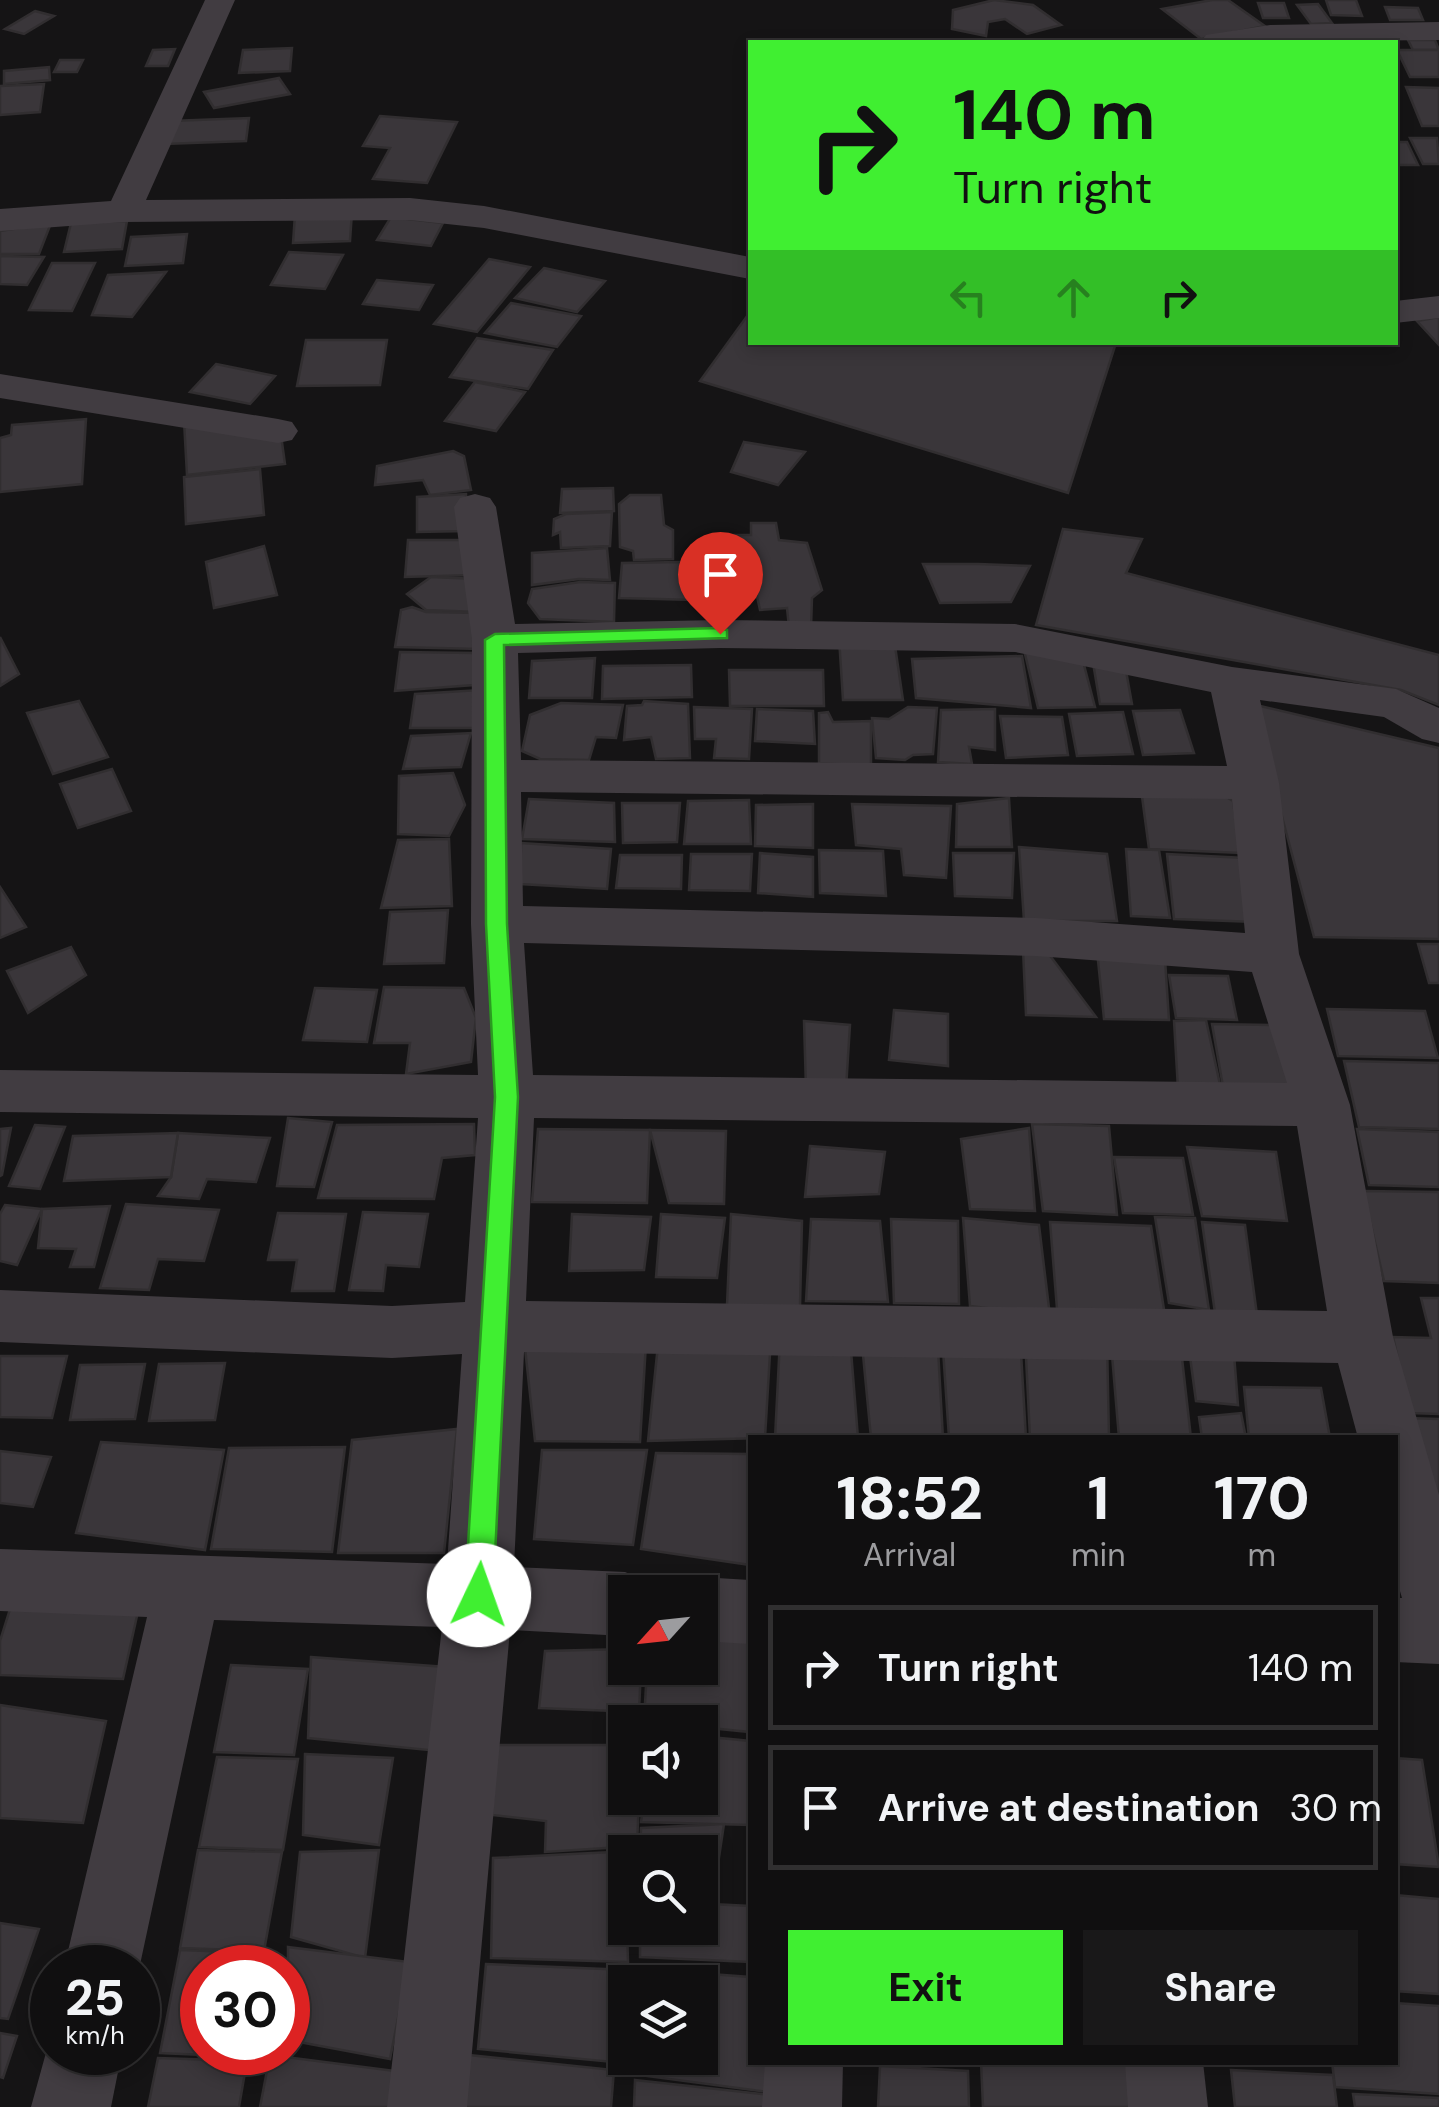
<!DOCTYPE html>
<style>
:root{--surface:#100f10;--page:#191819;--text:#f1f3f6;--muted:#9c9c9f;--line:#302f30;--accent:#40ef31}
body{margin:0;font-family:"DM Sans",sans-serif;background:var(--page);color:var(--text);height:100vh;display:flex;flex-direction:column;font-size:38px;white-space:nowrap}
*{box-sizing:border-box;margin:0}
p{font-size:32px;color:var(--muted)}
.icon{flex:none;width:55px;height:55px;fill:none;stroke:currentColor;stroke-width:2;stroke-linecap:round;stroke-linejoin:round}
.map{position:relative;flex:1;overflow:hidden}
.side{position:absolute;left:748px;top:1435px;width:650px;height:630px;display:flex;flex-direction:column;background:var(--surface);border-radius:0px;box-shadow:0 5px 15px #0003,0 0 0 2px var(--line)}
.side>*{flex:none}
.banner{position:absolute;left:748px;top:40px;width:650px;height:305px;border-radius:0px;box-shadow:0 5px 15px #0003,0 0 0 2px var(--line);background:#40ef31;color:#111;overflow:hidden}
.needle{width:65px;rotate:243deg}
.fabs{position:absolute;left:608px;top:1575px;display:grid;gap:20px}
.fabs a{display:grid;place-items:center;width:110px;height:110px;border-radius:0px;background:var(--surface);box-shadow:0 5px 15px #0003,0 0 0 2px var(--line);font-size:50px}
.speed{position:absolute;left:30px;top:1945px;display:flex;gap:20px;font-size:50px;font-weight:700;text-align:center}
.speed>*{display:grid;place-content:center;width:130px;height:130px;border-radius:50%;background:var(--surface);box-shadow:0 5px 15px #0003,0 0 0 2px var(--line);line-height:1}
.speed small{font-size:25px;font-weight:400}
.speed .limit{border:15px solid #d22;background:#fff;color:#111}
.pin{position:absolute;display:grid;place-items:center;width:85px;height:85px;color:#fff;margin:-102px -42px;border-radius:50% 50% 50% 0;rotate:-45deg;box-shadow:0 0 10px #0007}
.pin .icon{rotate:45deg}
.me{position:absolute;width:110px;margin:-55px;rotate:3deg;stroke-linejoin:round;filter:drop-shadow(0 0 8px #0008)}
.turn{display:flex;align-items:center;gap:35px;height:210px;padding:0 40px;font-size:45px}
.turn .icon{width:130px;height:130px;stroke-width:2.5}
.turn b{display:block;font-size:70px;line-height:85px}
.lanes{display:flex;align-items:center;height:95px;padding:0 40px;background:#0003;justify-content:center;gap:50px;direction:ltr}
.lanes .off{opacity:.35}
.eta{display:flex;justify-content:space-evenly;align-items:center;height:170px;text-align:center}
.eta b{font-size:60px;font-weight:700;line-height:70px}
.button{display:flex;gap:20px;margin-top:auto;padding:20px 40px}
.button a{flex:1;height:115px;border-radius:0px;background:var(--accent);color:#111;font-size:40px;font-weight:700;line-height:115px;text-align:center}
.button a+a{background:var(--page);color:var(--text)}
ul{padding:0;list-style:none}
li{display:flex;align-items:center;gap:30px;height:125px;margin:0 20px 15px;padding:0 20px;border:5px solid var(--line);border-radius:0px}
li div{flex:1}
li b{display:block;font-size:38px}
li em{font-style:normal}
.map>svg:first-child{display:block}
</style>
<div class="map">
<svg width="1439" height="2107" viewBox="0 0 1439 2107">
<rect width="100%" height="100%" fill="#151415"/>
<g fill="#3a363a" stroke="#312e30" stroke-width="2.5">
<path d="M994,0L1033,5L1061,25L1027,34L1005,19L988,22L986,36L952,29L953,10Z"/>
<path d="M1212,0H1228L1265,26L1201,39L1162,9Z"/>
<path d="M1326,0H1356L1362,16L1331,15Z"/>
<path d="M1258,3H1284L1289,18H1263Z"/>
<path d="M1318,4L1332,23L1311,24L1297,5Z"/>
<path d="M1385,7L1418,8L1423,20H1390Z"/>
<path d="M35,11L54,16L24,34L5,29Z"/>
<path d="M1408,40H1435L1439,50H1413Z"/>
<path d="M292,48L290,71L239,73L243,50Z"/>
<path d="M175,49L168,66H146L153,50Z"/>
<path d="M1397,50H1439V77H1410Z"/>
<path d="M60,60H83L77,72H54Z"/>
<path d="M49,67L50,80L4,84V71Z"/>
<path d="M279,78L290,94L214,108L204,92Z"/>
<path d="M44,84L40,112L0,115V86Z"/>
<path d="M1406,87L1439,88V126H1422Z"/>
<path d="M380,116L457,122L427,183L373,179L390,148L363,146Z"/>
<path d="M249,118L246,141L165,144L170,121Z"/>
<path d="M1410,138H1437L1439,164H1423Z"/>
<path d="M1395,142H1407L1418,165H1395Z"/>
<path d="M352,212L350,241L293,243L295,214Z"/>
<path d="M391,217L443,223L431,246L377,240Z"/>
<path d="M127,221L122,249L64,252L71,223Z"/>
<path d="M51,223L39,254H0V231Z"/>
<path d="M187,234L183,263L125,266L131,237Z"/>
<path d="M289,252L343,255L325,289L271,285Z"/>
<path d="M0,256L44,257L27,285L0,284Z"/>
<path d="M489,259L530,267L477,332L434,324Z"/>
<path d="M52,263H95L72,311L29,310Z"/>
<path d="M544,268L605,281L577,312L515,298Z"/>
<path d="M166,272L132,317L92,315L108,275Z"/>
<path d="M377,280L433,285L419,310L363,304Z"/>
<path d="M511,303L581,316L557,347L485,333Z"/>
<path d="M750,312V342H1092L1115,346L1068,493L700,381Z"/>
<path d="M1439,317V345L1417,321Z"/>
<path d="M477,338L553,350L528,389L450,377Z"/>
<path d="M306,340H387L380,385L297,386Z"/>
<path d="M216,364L275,376L250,404L190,392Z"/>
<path d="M475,382L525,392L496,431L445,421Z"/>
<path d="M86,419L82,484L0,492V438L11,435L12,425Z"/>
<path d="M184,421L281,435L285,464L187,475Z"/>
<path d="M744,442L805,452L778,485L731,472Z"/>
<path d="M453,451L464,456L471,490L430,495L423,480L375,485L377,466Z"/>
<path d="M260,469L264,515L186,524L184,477Z"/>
<path d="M613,488L614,511L560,513L562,489Z"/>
<path d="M466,494L467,531L417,532V497Z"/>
<path d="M630,495H661L664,525L673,530V559L634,560L633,551L620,547L619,504Z"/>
<path d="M612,512L610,546L561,548L560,532L553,535L554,519L566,514Z"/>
<path d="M751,523H776L779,540L807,543L822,590L812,598L811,628H789L787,608L760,610L756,592L730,591L729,572L744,571L740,554L726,555V535H751Z"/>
<path d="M1063,529L1142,539L1126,573L1439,655V705L1401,690L1036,625Z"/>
<path d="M408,540H471L473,575L405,577Z"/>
<path d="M264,546L277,595L214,608L206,562Z"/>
<path d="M607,548L610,580L579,579L532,585V553Z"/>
<path d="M681,562L688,579L701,582L695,600L619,598L622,563Z"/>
<path d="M923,564H978L1030,566L1011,602L940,603Z"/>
<path d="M431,577L478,579V612L426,610L407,594Z"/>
<path d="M580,582L615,583L614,622L540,619L528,603L532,589Z"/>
<path d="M412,607L426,612L480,613L479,649L395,647L401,610Z"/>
<path d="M0,637L19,674L0,686Z"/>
<path d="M839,638L894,639L903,700H843Z"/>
<path d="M1024,650L1083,661L1095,707L1038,708Z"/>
<path d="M400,652L476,653L474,685L395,691Z"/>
<path d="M1022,656L1031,708L916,698L912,659Z"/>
<path d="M1092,657L1125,665L1132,704H1100Z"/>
<path d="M595,658L592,698H529L532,661Z"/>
<path d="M691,665L692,697L602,699L603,666Z"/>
<path d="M729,670H823L824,706H730Z"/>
<path d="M480,690L474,728H410L415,694Z"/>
<path d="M79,701L108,757L53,774L27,713Z"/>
<path d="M644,701L688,704L690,758L656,759L651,737L624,740L627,706L642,705Z"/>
<path d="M561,703L623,705L616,738L596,737L589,760L540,759L522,751L530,715Z"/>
<path d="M1252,704L1439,748V939L1314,937Z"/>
<path d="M694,707L752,709L749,759L714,758L716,739H695Z"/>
<path d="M908,707L937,708L933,754L913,755L905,760L876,758L872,718L889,719Z"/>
<path d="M757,709L813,711L815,744L755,741Z"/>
<path d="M995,709V750L969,747L972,764L938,762L941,710Z"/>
<path d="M1180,710L1194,753L1143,755L1133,711Z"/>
<path d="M828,712L833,722L871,721V766L819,763V713Z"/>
<path d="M1123,712L1133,754L1077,756L1069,714Z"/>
<path d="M1000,716L1062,717L1068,755L1006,758Z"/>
<path d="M471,733L461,767L403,769L411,736Z"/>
<path d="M112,769L131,811L78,828L60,784Z"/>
<path d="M453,773L465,805L449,836L398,834L399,776Z"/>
<path d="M1141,789L1219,793L1233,801L1241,853L1149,849Z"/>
<path d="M1009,798L1012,847H956L957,804Z"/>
<path d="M529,799L614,803L615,842L522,839Z"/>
<path d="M749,800L751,844H684L688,801Z"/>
<path d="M622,803H680L677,842L623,843Z"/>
<path d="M813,804V848L755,846L756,805Z"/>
<path d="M852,804L951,806L946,878L904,875L901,849L856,845Z"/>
<path d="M449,839L452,906L381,908L398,840Z"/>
<path d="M521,843L611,849L607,889L520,884Z"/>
<path d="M1019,847L1107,854L1117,921H1024Z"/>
<path d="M1126,849L1159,850L1170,918L1131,916Z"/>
<path d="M819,850L883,851L886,896L820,893Z"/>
<path d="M760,853L813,857V897L758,893Z"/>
<path d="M953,853H1014L1012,898L955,896Z"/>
<path d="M691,854H752L750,891L689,890Z"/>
<path d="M1167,854L1245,858L1255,922L1174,919Z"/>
<path d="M620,855H682L681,889L616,888Z"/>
<path d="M0,887L26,927L0,938Z"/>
<path d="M448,910L444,963L384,964L390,912Z"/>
<path d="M1036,937L1096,1017L1026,1015L1023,950Z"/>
<path d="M1096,941L1165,959L1169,1020L1104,1019Z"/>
<path d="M1418,944H1439V983H1429Z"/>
<path d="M71,947L86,975L28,1013L7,971Z"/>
<path d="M1169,975L1228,976L1237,1020L1176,1018Z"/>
<path d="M384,987L464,988L476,1018L471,1062L406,1074L410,1043H374Z"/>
<path d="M315,988L377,990L367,1042L303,1040Z"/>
<path d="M1327,1009L1425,1011L1438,1058L1338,1056Z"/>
<path d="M894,1010L948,1014V1066L889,1060Z"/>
<path d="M1206,1020L1221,1089H1178L1174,1021Z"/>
<path d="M804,1021L850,1025L846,1089H806Z"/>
<path d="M1212,1024L1280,1025L1296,1099L1225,1098Z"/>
<path d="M1344,1061L1439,1063V1129L1359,1127Z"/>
<path d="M288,1118L332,1122L314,1187L277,1186Z"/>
<path d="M474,1124L475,1155L442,1158L434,1199L318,1198L337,1125Z"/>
<path d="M1032,1124L1109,1126L1117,1215L1043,1211Z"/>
<path d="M35,1125L65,1127L40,1189L9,1186Z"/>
<path d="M11,1128L2,1175L0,1176V1129Z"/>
<path d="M1029,1128L1035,1211L970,1209L961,1139Z"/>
<path d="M538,1129L650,1130L647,1203L532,1202Z"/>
<path d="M1357,1129L1439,1132V1187L1369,1185Z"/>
<path d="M650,1130L726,1131L724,1204L669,1203Z"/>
<path d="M178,1133L270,1138L256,1182L207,1179L199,1199L158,1196L171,1177Z"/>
<path d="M178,1133L171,1177L64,1181L73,1136Z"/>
<path d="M810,1146L885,1152L879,1194L805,1197Z"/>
<path d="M1187,1147L1276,1152L1287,1221L1202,1216Z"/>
<path d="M1114,1157L1183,1158L1193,1215L1123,1213Z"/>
<path d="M1363,1191L1439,1192V1283L1384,1281Z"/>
<path d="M126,1204L219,1210L204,1261L158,1259L149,1290L100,1288Z"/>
<path d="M5,1205L42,1209L17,1265L0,1261V1214Z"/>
<path d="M110,1206L94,1267H70L76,1249L38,1248L42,1209Z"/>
<path d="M363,1212L428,1214L419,1267L386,1265L383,1291L349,1290Z"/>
<path d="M278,1213L346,1214L334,1291H292L297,1260H268Z"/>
<path d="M572,1214L651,1217L644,1270L569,1271Z"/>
<path d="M661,1214L725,1218L717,1278L656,1277Z"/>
<path d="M731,1214L802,1221L800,1307L727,1305Z"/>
<path d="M1155,1217L1195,1218L1209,1310L1169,1303Z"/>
<path d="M963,1218L1039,1225L1050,1316L970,1306Z"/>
<path d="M811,1219L880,1221L888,1302L806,1301Z"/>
<path d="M891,1219L958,1221L959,1304L894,1303Z"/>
<path d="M1050,1222L1151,1226L1165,1316L1057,1309Z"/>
<path d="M1202,1222L1245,1225L1257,1315L1215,1313Z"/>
<path d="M1421,1298H1439V1414L1410,1413L1393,1337L1431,1338Z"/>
<path d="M937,1331L943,1438H871L861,1334Z"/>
<path d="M659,1335L771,1337L765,1438L648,1441Z"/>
<path d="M942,1335H1020L1026,1438H949Z"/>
<path d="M1025,1337L1107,1339L1109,1438H1030Z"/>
<path d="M850,1338L858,1438H775L780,1339Z"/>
<path d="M1233,1341L1238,1405L1196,1401L1188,1342Z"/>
<path d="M646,1344L640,1442L535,1441L525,1348Z"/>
<path d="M1112,1355L1182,1358L1191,1438H1119Z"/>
<path d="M0,1356H67L52,1418L0,1417Z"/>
<path d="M225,1363L215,1420L149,1421L159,1364Z"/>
<path d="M145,1364L135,1419L70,1420L80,1365Z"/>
<path d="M1244,1387L1321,1388L1330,1438H1249Z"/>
<path d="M1241,1413L1246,1438H1202L1199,1417Z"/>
<path d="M1408,1418L1439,1419V1553Z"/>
<path d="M457,1429L444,1553H338L352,1440Z"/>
<path d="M101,1442L224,1450L205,1550L76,1533Z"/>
<path d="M345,1447L332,1552L211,1549L229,1448Z"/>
<path d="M542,1450H647L633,1545L534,1539Z"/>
<path d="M0,1451L51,1457L33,1507L0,1503Z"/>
<path d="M656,1453L750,1454V1565L641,1549Z"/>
<path d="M16,1590L141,1598L123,1679L0,1675V1641Z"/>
<path d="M700,1630L750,1635V1732L700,1727V1722L644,1721L647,1668H700Z"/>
<path d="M625,1649V1668H641L639,1712L539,1708L545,1651Z"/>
<path d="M311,1657L446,1667L438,1751L308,1738Z"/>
<path d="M231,1665L308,1669L294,1755L214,1752Z"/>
<path d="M0,1705L106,1721L83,1823L0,1818Z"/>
<path d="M700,1736L750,1741V1825L641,1822L644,1798H700Z"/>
<path d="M496,1745H625V1798H639L637,1846L545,1852L546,1821L492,1815Z"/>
<path d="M305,1754L393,1758L379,1845L303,1835Z"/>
<path d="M217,1757L298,1759L283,1850L199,1847Z"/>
<path d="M1395,1758L1422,1760L1439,1867L1395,1864Z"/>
<path d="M724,1824L712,1904L750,1906V1962L640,1957V1928H700V1852H640L641,1828Z"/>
<path d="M198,1850L282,1852L264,1951L180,1948Z"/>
<path d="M379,1850L365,1958L291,1937L300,1852Z"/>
<path d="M632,1851L625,1852L628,1962L491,1958L493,1858Z"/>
<path d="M1395,1895L1439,1899V1994L1395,1991Z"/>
<path d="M0,1923L39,1929L8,2019L0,2018Z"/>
<path d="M288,1947L409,1962L390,2059L288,2040Z"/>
<path d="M180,1950L265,1953L263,1968H202V2052H248V2057L160,2053Z"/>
<path d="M486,1964L628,1970L623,2063L478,2049Z"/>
<path d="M642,1969L750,1977V2062H769L768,2092L639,2075V2058H700V1982H642Z"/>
<path d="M1395,2003L1439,2006V2094L1335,2087L1332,2062H1395Z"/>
<path d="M0,2033L17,2036L3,2078L0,2077Z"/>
<path d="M270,2055L403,2072L394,2107H260Z"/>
<path d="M469,2055L614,2070L611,2107H464Z"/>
<path d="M158,2058L247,2061L239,2107H148Z"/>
<path d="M981,2062H1130L1131,2107H983Z"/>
<path d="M880,2066L968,2071L969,2107H878Z"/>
<path d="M1231,2070L1333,2075L1337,2107H1235Z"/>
<path d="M635,2080L771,2095V2107H634Z"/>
<path d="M1353,2094L1439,2098V2107H1355Z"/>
</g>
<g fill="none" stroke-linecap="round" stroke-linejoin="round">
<g fill="#413c41" fill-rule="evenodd">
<path d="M205,0H235L146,200L410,198L484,206L750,257V279L484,228L410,220L124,222L0,231V209L111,201Z"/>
<path d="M1439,22V40L1201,42L1206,35L1270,25Z"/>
<path d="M1439,296V318L1395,323V301Z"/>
<path d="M0,374L278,419L292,422L298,431L292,440L278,443L0,398Z"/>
<path d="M475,494L490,498L496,507L515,624L720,620L1015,624L1232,667L1396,689L1439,708V743L1422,739L1384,717L1260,700L1279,783L1299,954L1350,1105L1393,1337L1439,1495V1664L1395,1662V1598H1402L1395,1574V1438H1358L1338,1363L524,1352L514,1567L625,1572L649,1582L654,1592H625V1636L510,1630L467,2107H387L442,1627L214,1620L138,1974V1968H64L147,1617L0,1611V1549L447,1564L462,1354L392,1358L0,1342V1290L392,1306L465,1302L478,1118L0,1112V1070L478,1075L471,924L472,639L454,507L460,498ZM720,648L1015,652L1211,692L1227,766L521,760L518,653ZM521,792L1232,799L1245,933L1036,918L523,906ZM524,943L1036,956L1252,972L1287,1083L533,1075ZM534,1118L1297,1126L1327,1311L526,1301Z"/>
<path d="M700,1577L750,1580V1644L700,1641V1592H673L676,1587Z"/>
<path d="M52,2031V2052H122L111,2107H31Z"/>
<path d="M765,2062H843L842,2107H762Z"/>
<path d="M1125,2062H1203L1208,2107H1128Z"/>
</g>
</g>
<path fill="#40ef31" stroke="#2a9b20" stroke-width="2.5" d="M720,628L727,630V638L504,645L507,924L518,1097L493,1595L489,1604L479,1608L469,1604L465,1595L495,1097L486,924L485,640L495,634Z"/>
</svg>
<div class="fabs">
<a><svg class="needle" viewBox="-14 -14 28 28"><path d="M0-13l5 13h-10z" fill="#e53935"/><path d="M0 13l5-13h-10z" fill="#9c9c9f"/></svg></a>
<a><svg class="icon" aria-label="sound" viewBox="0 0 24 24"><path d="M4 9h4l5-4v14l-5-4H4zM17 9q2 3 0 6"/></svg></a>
<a><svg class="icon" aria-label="search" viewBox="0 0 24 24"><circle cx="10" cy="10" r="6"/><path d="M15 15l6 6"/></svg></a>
<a><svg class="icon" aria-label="layers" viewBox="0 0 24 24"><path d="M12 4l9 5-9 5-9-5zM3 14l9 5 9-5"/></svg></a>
</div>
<div class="speed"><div>25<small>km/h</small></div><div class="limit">30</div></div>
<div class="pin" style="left:720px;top:634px;background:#d93025"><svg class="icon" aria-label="arrive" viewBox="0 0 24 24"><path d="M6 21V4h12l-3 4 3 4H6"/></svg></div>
<svg class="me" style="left:479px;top:1595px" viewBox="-20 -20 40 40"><circle r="19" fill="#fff"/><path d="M0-13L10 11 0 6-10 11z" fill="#40ef31"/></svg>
<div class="banner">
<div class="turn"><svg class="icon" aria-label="right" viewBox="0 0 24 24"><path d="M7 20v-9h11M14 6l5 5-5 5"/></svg><div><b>140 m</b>Turn right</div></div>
<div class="lanes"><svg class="icon off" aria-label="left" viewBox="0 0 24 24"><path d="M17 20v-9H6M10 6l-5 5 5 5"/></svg><svg class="icon off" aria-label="ahead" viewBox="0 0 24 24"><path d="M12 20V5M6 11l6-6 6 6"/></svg><svg class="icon" aria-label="right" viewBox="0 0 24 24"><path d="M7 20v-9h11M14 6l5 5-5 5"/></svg></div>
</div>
<section class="side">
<div class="eta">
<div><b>18:52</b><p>Arrival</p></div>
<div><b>1</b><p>min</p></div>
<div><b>170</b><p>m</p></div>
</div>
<ul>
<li><svg class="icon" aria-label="right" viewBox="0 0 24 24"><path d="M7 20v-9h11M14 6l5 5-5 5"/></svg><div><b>Turn right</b></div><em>140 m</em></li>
<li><svg class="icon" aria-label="arrive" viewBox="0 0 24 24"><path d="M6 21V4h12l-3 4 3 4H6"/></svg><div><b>Arrive at destination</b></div><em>30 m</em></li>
</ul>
<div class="button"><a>Exit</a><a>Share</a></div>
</section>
</div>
